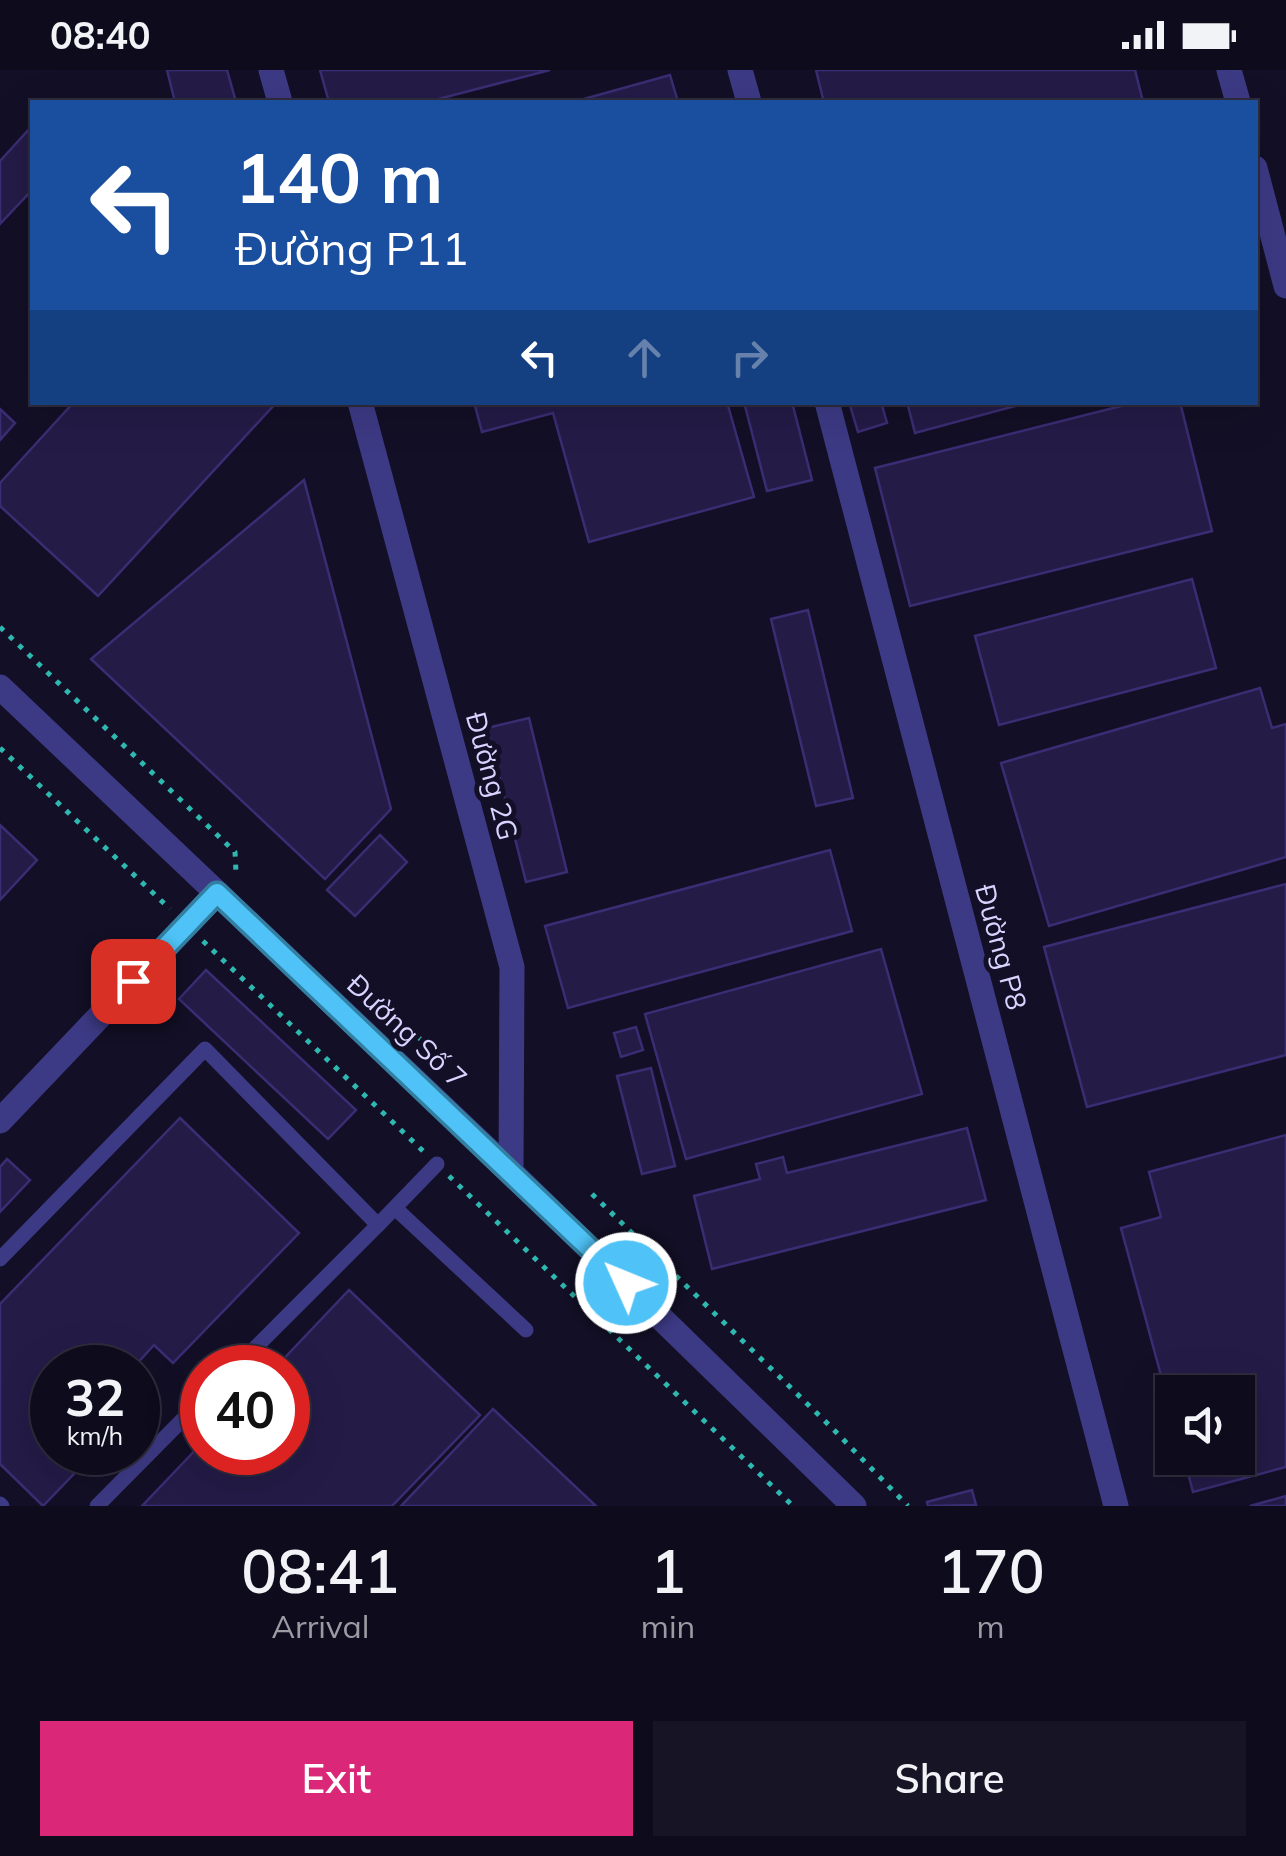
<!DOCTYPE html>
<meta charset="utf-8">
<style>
:root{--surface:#0e0b1c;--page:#171425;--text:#f1f3f6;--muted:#9b9ba3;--line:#2e2b3b;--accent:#db2777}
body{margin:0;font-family:Mulish,sans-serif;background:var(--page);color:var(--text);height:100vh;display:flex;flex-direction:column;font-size:38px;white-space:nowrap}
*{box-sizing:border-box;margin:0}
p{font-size:32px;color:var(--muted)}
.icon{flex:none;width:55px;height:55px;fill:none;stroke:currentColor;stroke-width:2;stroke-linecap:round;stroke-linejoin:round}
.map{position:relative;height:1436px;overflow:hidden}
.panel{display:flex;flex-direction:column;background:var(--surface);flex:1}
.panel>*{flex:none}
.hud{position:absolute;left:30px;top:30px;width:1228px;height:305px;border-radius:0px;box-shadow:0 10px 40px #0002,0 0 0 2px var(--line);background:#1a4fa0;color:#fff;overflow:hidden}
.controls{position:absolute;left:1155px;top:1305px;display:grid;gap:20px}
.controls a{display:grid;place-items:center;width:100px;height:100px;border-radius:0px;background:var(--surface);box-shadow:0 10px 40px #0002,0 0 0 2px var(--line);font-size:50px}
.speed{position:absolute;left:30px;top:1275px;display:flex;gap:20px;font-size:50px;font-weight:700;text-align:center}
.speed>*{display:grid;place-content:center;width:130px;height:130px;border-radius:50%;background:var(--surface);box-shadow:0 10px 40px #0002,0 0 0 2px var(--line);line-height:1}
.speed small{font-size:25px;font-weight:400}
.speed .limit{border:15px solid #d22;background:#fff;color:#111}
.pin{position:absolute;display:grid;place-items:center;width:85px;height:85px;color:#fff;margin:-42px;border-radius:20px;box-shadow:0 5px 15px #0006}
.me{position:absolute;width:110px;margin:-55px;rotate:314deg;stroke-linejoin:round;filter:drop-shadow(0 0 8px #0008)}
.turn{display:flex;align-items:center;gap:35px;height:210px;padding:0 40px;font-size:45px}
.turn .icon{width:130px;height:130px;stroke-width:2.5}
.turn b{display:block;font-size:70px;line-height:85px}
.lanes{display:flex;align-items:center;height:95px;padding:0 40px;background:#0003;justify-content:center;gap:50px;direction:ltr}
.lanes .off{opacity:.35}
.eta{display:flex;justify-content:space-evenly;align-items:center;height:170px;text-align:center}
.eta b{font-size:60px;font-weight:600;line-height:70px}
.primary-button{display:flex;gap:20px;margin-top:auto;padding:20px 40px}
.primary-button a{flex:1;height:115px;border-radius:0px;background:var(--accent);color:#fff;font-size:40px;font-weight:600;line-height:115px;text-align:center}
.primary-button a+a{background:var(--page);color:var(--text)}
.status{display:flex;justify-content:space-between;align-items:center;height:70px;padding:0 50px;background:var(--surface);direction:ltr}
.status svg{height:28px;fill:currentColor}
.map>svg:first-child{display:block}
</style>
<div class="status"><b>08:40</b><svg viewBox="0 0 49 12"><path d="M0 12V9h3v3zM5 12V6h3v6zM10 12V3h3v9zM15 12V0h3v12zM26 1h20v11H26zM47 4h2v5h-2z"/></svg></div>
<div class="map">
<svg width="1286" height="1436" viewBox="0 0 1286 1436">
<rect width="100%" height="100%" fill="#130f26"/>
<g fill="#241b47" stroke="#3b2d73" stroke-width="2.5">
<path d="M167,0H227L236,32H175Z"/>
<path d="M320,0H550L427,32H329Z"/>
<path d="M816,0H1135L1143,32H824Z"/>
<path d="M670,5L678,32H573Z"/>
<path d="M32,56V120L0,154V91Z"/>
<path d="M74,332H276V333L98,526L0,436V413Z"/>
<path d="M474,332H727L754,427L589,472L553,343L482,362Z"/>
<path d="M744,332H792L812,410L767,421Z"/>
<path d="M849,332H881L887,353L858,362Z"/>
<path d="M907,332H1030L915,363Z"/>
<path d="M1137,332H1180L1212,461L910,536L875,398Z"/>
<path d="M0,339L15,353L0,370Z"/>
<path d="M304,410L391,739L325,809L91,589Z"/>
<path d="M1192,509L1216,598L999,655L975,566Z"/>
<path d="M808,540L853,728L816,736L771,549Z"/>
<path d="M1260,618L1272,658L1286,654V787L1049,856L1001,693Z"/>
<path d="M529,648L567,802L526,812L487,658Z"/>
<path d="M0,755L37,790L0,830Z"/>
<path d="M380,765L407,792L355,846L327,820Z"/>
<path d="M830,780L852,861L568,938L545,856Z"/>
<path d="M1286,814V985L1087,1037L1044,877Z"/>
<path d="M881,879L922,1024L686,1089L645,944Z"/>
<path d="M206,900L356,1040L328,1069L179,929Z"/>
<path d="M636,957L643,980L621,987L614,963Z"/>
<path d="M651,998L675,1096L642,1104L617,1006Z"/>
<path d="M180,1048L299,1163L173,1293L154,1275L133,1298H52V1382H95L43,1436L0,1394V1234Z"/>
<path d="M967,1058L986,1130L712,1199L694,1126L760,1109L756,1094L783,1087L787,1103Z"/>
<path d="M1286,1065V1397L1193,1422L1184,1388H1238V1322H1172V1346L1121,1158L1161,1147L1149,1102Z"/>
<path d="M7,1089L30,1110L0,1142V1097Z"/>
<path d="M349,1220L480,1345L392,1436H142L202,1373V1382H288V1298H275Z"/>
<path d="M493,1339L596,1436H401Z"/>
<path d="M972,1420L976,1435L928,1436L927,1432Z"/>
<path d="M1286,1426V1436H1250Z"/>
</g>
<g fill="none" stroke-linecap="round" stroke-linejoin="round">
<g stroke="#2fb8b0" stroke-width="5" stroke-dasharray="5 8" stroke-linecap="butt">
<path d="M0,557L235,782L236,803"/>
<path d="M0,678L170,839"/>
<path d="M203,871L423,1081"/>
<path d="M396,955L450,986"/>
<path d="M449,1106L793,1436"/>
<path d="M592,1124L831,1357L908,1436"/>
</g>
<g stroke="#3d3a85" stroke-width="15">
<path d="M395,1138L526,1260"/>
<path d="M0,1189L205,979L378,1155L437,1094"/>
<path d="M235,1298L378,1155"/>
<path d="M0,1434L2,1436"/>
<path d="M97,1436L202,1330"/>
</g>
<g stroke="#3d3a85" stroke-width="25">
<path d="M271,0L280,32"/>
<path d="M740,0L749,32"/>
<path d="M1229,0L1238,32"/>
<path d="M1255,98L1286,216"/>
<path d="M360,332L512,897L511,1102"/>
<path d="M827,332L1116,1436"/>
<path d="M0,1051L217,823"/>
</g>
<path stroke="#3d3a85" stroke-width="25" d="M0,617L511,1102L854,1436"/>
</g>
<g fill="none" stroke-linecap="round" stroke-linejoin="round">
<defs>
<path id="route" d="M133,911L217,823L626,1213"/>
</defs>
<use href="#route" stroke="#337fa1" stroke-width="25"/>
<use href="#route" stroke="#4fc3f7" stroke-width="18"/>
</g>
<g text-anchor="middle" stroke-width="10" stroke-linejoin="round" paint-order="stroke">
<g font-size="28" fill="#d9d4ff" stroke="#130f26">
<text transform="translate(492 706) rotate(75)" y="10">Đường 2G</text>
<text transform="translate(1001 877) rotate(75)" y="10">Đường P8</text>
<text transform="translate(407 961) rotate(43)" y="10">Đường Số 7</text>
</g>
</g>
</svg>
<div class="controls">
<a><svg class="icon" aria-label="sound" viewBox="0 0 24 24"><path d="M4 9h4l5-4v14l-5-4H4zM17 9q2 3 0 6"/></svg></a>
</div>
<div class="speed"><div>32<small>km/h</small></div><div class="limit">40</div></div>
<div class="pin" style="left:133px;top:911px;background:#d93025"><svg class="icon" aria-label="arrive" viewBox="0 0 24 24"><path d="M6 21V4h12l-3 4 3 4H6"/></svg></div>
<svg class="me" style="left:626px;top:1213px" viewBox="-20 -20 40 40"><circle r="17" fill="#4fc3f7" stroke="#fff" stroke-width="3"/><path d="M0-11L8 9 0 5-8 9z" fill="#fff"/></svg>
<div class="hud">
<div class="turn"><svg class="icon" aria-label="left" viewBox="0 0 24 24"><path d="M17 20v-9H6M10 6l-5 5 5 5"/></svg><div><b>140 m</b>Đường P11</div></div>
<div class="lanes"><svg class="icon" aria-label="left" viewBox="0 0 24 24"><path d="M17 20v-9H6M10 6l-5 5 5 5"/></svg><svg class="icon off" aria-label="ahead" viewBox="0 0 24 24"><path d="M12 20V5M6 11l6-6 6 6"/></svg><svg class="icon off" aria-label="right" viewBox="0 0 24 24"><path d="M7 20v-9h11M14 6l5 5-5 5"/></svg></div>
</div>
</div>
<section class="panel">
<div class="eta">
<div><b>08:41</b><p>Arrival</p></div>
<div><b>1</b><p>min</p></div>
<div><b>170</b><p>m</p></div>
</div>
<div class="primary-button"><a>Exit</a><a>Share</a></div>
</section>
